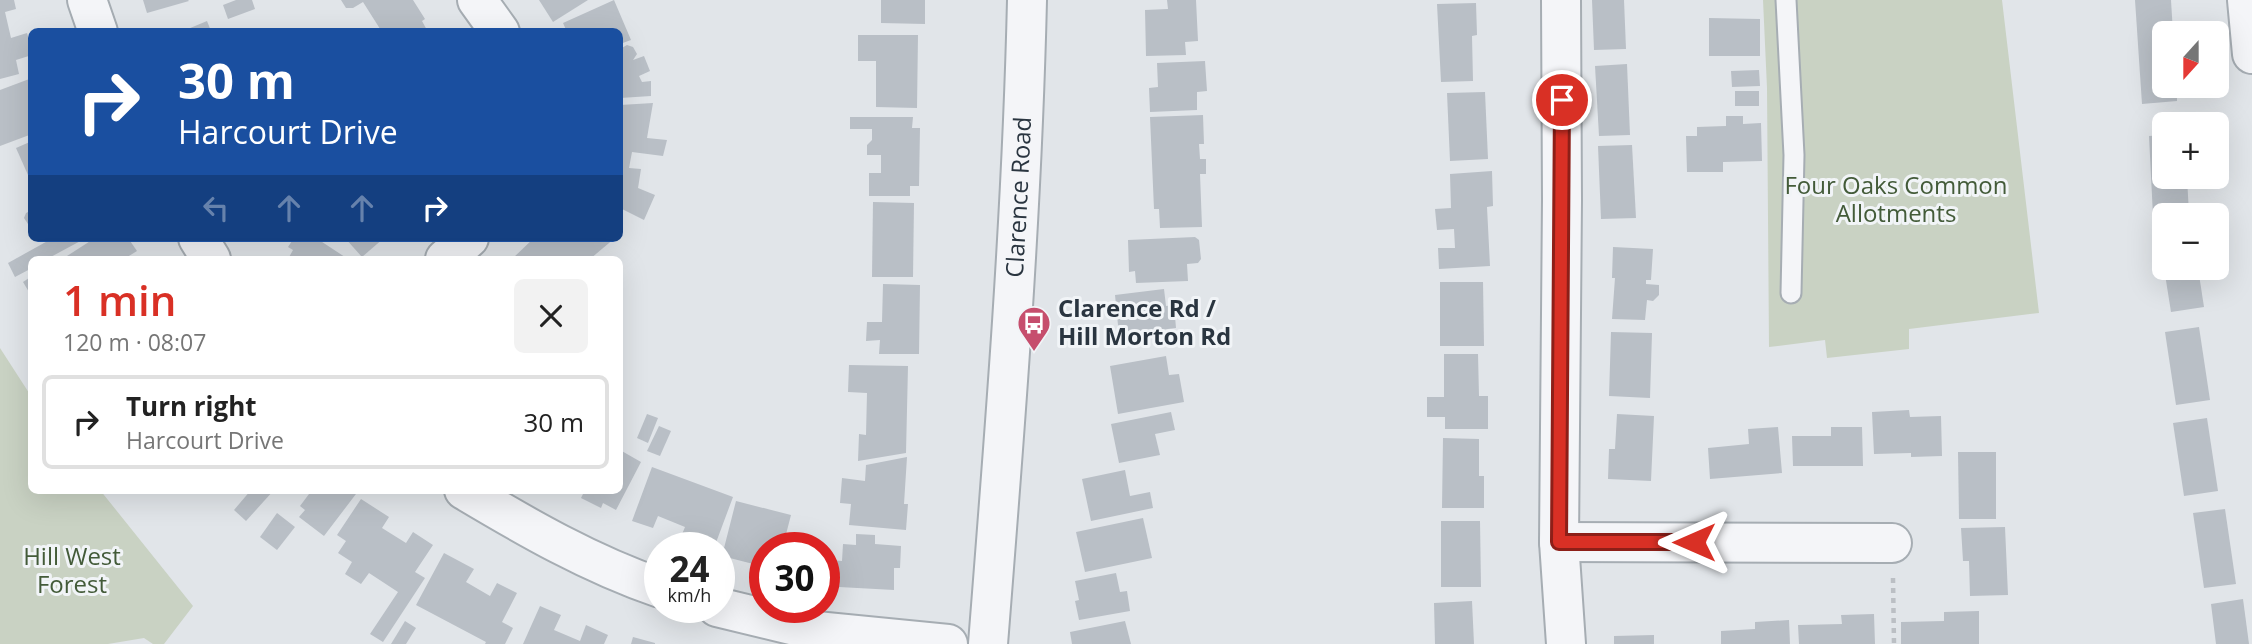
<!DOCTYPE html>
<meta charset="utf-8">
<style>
:root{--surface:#fff;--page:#f2f2f2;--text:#222;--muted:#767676;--line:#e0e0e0;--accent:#d93025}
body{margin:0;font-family:"Open Sans",sans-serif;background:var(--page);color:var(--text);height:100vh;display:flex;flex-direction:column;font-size:26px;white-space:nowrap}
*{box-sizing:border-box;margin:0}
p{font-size:23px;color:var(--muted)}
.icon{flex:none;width:38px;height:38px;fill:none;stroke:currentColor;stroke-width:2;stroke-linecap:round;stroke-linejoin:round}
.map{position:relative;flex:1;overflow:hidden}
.drawer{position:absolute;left:28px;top:256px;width:595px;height:238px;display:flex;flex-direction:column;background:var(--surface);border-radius:10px;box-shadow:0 7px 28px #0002}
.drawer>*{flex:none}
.hud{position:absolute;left:28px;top:28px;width:595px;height:214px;border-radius:10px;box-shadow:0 7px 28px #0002;background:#1a4fa0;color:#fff;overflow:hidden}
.needle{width:46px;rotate:201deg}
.controls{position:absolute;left:2152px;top:21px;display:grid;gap:14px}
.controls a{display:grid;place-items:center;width:77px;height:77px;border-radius:10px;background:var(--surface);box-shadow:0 7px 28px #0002;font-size:35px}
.speed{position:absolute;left:644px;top:532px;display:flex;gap:14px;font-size:35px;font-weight:700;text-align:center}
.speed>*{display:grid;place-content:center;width:91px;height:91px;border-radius:50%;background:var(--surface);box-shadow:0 7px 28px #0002;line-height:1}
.speed small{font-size:18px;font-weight:400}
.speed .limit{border:10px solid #d22;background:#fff;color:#111}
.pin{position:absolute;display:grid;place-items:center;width:60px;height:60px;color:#fff;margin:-30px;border:4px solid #fff;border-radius:50%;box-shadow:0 2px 7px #0007}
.me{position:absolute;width:77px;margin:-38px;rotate:270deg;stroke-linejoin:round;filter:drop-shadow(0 0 5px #0008)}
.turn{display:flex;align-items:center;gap:24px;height:147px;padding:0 35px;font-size:32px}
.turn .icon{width:91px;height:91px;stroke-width:2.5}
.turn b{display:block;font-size:49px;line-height:60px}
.lanes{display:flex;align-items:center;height:66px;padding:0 35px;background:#0003;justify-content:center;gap:35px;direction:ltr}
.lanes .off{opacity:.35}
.round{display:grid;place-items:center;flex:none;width:74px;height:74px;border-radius:10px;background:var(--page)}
.summary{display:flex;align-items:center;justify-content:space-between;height:119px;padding:0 35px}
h1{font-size:42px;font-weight:600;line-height:52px;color:var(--accent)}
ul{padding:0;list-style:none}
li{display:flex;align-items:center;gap:21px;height:94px;margin:0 14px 10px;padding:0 21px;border:4px solid var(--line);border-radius:10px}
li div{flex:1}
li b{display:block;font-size:26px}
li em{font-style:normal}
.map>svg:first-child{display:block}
</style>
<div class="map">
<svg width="2252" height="644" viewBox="0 0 2252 644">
<rect width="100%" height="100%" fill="#e1e5e9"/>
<g fill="#c9d2c3">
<path d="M1763,0H2002L2039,313L1909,329V349L1827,358L1825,340L1769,347L1767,88Z"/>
<path d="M0,348L31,396L32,490H100L193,606L164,644H153L144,638L108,644H0Z"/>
</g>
<g fill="#b9bfc6">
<path d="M0,0H14L16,9L5,12L11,38L27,33L32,49V55L16,60L19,74L0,79Z"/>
<path d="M143,0H188L189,1L147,13Z"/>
<path d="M236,0H252L255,9L228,19L223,5Z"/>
<path d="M341,0H413L425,19L422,21L428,32H382L363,2L353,8H346Z"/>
<path d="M539,0H588L553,22Z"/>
<path d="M614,0L631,40L620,44V32H567L563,23Z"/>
<path d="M881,0H925V24L881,23Z"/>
<path d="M1167,0H1196L1198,41L1185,42L1186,55L1146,56L1145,10L1168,9Z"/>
<path d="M1592,0H1624L1626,49L1594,50Z"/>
<path d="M2135,0H2171L2173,33H2165V86H2177V101L2142,104Z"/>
<path d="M1476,3L1477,35L1472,36L1473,81L1441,82L1437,4Z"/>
<path d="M1709,18L1760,19V56H1709Z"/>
<path d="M207,21L211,31H183Z"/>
<path d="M858,35H918L917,108L876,107V61H858Z"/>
<path d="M627,45L633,47L637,54L633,60L644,56L650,71L639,76L642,82L651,81V96L620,98V49Z"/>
<path d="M1205,61L1207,91L1197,92V110L1150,112L1149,88L1158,87L1157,63Z"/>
<path d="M1627,64L1630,135L1599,136L1595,66Z"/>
<path d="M1759,70L1760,86L1732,87L1731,71Z"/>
<path d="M32,78V134L0,146V90Z"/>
<rect x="1735" y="91" width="24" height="15"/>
<path d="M1485,92L1488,159L1450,161L1447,93Z"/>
<path d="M653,103L647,138L667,140L663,156L632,152L629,168L641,169L638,188L655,195L644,220L620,208V105Z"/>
<path d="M1203,115L1204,144H1199L1200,159H1206V174H1200L1202,227L1160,228L1159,209H1154L1150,117Z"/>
<path d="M1726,116H1743V124L1761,123L1762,161L1723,162V172H1687L1686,136H1697V127L1726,126Z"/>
<path d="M850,117H913L912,128H920L919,186H910V196H869V173H881V155H867V145L872,140V129H850Z"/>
<path d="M2165,135V177H2187L2189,214L2153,216L2149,136Z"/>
<path d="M32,141V184L16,148Z"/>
<path d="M1632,145L1636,218L1601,219L1598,146Z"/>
<path d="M1492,171L1493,206L1487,207L1490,266L1439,269L1438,248H1455L1454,229L1437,230L1435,209L1451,208L1450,174Z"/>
<path d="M873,202L914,203L913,277H872Z"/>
<path d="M32,210V230L24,218L26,213Z"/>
<path d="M1195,237L1199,240L1201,259L1198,263L1187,264L1188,281L1136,283L1135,271L1129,272L1128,240Z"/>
<path d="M53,238H86L47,259H32V268L15,277L8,263Z"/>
<path d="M95,238H128L137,251L124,259H69L67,256Z"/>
<path d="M294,238H316L348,259H288L293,250L288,247Z"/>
<path d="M345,238H384L362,257Z"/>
<path d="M534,238H615L590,259H512Z"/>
<path d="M2165,238V264H2163L2159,239Z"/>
<path d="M1613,247L1653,249L1651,280H1646V284L1659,285V295L1653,301L1647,300L1645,320L1612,319L1615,278H1612Z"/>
<path d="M2164,268H2198L2204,307L2171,312Z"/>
<path d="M32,276V297L23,282Z"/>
<path d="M1440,282H1483L1484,346H1440Z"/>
<path d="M883,284L920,285L919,354H879L880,340L866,341L867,322H882Z"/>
<path d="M1164,289L1166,306L1174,305L1176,328L1119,335L1115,295Z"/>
<path d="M2199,327L2210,400L2176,405L2165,332Z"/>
<path d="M1611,332L1652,333L1650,398L1609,396Z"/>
<path d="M1444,354H1478L1479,396H1488V429H1445V417H1427V397H1444Z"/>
<path d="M1166,356L1169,375L1179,374L1184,402L1118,414L1110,366Z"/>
<path d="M849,365L908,366L906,453L858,461L859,434L866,435L867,393L848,392Z"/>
<path d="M1909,410L1910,417L1941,416L1942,456L1911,457V453L1874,454L1872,412Z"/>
<path d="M1171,412L1175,430L1155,434L1160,455L1119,463L1111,424Z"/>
<path d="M647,414L658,418L648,443L637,438Z"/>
<path d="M1617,414L1654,416L1651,481L1608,479L1609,449H1615Z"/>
<path d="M2207,418L2218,491L2184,496L2173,423Z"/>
<path d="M659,426L671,431L660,456L647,451Z"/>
<path d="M1778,427L1782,473L1710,479L1708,448L1749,444L1748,429Z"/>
<path d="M1831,427H1862L1863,466H1793L1792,436H1831Z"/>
<path d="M1443,438L1479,439V476H1484V508H1442Z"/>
<path d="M620,450L641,462L616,510L603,503L601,508L581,498L585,490H620Z"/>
<path d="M1958,452H1996V519H1959Z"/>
<path d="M907,457L904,504H908L906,530L849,525L851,504L840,503L842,478L865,481L866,465Z"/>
<path d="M652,467L733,497L714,548H705L680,539L685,527L658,516L653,528L632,521Z"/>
<path d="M1125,470L1130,496L1150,492L1153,508L1091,521L1082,479Z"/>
<path d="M251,490H274L246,521L234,510Z"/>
<path d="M312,490H359L324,536L299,517L305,510L300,506Z"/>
<path d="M361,499L389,517L382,528L406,543L413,532L433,545L415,572L425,578L383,642L370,634L398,592L369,573L361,584L345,574L352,562L338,553L346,541L337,535Z"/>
<path d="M736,501L791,515L784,542L793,544L792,548H765V567L722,556Z"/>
<path d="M2225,509L2236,584L2204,588L2193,513Z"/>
<path d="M277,513L295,527L277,550L260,537Z"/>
<path d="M1143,518L1152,558L1085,572L1076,532Z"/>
<path d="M1441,521H1480L1481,587H1441Z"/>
<path d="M2005,527L2008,595L1970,596L1969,561H1963L1961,528Z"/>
<path d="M856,534L875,535V544L901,546L900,568H894V590L839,587L840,575L830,574L831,560L842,561L843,544L856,545Z"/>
<path d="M444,553L474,569L466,582L490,596L497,583L517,593L502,622L513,628L505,644H485L486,642L416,605Z"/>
<path d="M1116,573L1120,592L1127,591L1130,611L1079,620L1075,601L1079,600L1075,581Z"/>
<path d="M2243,599L2249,644H2216L2211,604Z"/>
<path d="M1472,601L1474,644H1435L1434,603Z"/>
<path d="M540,606L561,615L554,630L580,641L586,625L608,635L604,644H523Z"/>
<path d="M1979,611V644H1901V622L1944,621V612Z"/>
<path d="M1874,614L1875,644H1799L1798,625L1842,624L1841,615Z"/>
<path d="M1789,620L1790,644H1721V631L1755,629V622Z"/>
<path d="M405,621L416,628L406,644H391Z"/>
<path d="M1125,621L1131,644H1072L1070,632Z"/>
<path d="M1654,635V644H1614V636Z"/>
<path d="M633,637L655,643V644H631Z"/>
</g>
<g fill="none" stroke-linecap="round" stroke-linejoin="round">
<defs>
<path id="service" d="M1786,0L1794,155L1791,293"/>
<g id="minor">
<path d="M87,0L98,32"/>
<path d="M477,0L500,32"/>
<path d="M1561,0L1562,200L1559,542L1566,644"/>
<path d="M2247,0L2252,54"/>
<path d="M198,238L211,259"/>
<path d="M445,259L469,238"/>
<path d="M464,490C526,527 590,564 660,588"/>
<path d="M1559,542L1892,543"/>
<path d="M717,607L816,631L948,644"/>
</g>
<g id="tertiary">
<path id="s1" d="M988,644C1005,429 1022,215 1027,0"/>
</g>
</defs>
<use href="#service" stroke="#a6adb3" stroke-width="23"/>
<use href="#minor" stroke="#a6adb3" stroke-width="42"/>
<use href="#tertiary" stroke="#a6adb3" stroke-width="42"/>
<path stroke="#bbbfc4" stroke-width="4.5" stroke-dasharray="5 5" stroke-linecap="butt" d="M1893,578L1894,644"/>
<use href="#service" stroke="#f4f5f8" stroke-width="19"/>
<use href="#minor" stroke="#f4f5f8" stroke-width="38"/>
<use href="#tertiary" stroke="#f4f5f8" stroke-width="38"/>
</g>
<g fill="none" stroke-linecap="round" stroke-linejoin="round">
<defs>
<path id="route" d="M1562,100L1559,542H1694"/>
</defs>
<use href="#route" stroke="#8d1f18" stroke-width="18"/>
<use href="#route" stroke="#d93025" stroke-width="12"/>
</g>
<defs>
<symbol id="bus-pin" viewBox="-11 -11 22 30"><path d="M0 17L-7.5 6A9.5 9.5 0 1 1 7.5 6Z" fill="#c64e6d" stroke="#f1f4f7"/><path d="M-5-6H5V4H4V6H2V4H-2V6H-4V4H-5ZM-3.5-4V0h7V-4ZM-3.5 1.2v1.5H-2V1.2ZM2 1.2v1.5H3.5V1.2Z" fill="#fff"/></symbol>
</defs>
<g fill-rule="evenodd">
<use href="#bus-pin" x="1015" y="304" width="38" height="52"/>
</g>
<g text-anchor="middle" stroke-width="6" stroke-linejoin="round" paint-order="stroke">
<g font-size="24" fill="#435b39" stroke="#f1f4f7">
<text x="1896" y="194">Four Oaks Common<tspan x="1896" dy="28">Allotments</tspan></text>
<text x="72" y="565">Hill West<tspan x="72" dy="28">Forest</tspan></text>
</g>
<g font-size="24" fill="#2a3540" stroke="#f1f4f7">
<text dy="8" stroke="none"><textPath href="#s1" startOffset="448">Clarence Road</textPath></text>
</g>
<g font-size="24" font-weight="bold" fill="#2a3540" stroke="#f1f4f7" text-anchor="start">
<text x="1058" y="317">Clarence Rd /<tspan x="1058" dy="28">Hill Morton Rd</tspan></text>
</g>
</g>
</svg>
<div class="controls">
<a><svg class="needle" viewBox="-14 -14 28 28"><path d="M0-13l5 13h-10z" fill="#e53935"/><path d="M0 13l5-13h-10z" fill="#767676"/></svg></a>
<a>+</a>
<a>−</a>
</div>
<div class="speed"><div>24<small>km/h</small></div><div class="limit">30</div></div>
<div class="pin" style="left:1562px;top:100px;background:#d93025"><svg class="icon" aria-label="arrive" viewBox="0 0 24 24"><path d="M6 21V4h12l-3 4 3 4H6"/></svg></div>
<svg class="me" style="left:1694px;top:542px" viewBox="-20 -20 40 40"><path d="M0-17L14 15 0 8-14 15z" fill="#d93025" stroke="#fff" stroke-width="4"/></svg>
<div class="hud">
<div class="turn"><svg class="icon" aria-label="right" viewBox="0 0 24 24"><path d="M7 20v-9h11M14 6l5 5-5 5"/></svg><div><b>30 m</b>Harcourt Drive</div></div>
<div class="lanes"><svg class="icon off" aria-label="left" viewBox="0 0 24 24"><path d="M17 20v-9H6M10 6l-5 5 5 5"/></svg><svg class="icon off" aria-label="ahead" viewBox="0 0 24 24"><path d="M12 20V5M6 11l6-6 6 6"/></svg><svg class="icon off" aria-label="ahead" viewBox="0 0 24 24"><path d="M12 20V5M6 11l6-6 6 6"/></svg><svg class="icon" aria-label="right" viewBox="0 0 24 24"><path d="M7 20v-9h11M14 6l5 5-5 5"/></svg></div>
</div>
<section class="drawer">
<div class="summary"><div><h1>1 min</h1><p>120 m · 08:07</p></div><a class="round"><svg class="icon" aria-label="close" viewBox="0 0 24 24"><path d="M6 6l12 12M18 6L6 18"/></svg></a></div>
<ul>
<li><svg class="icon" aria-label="right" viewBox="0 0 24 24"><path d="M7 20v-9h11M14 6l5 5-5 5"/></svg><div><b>Turn right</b><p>Harcourt Drive</p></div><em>30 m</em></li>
</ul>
</section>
</div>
